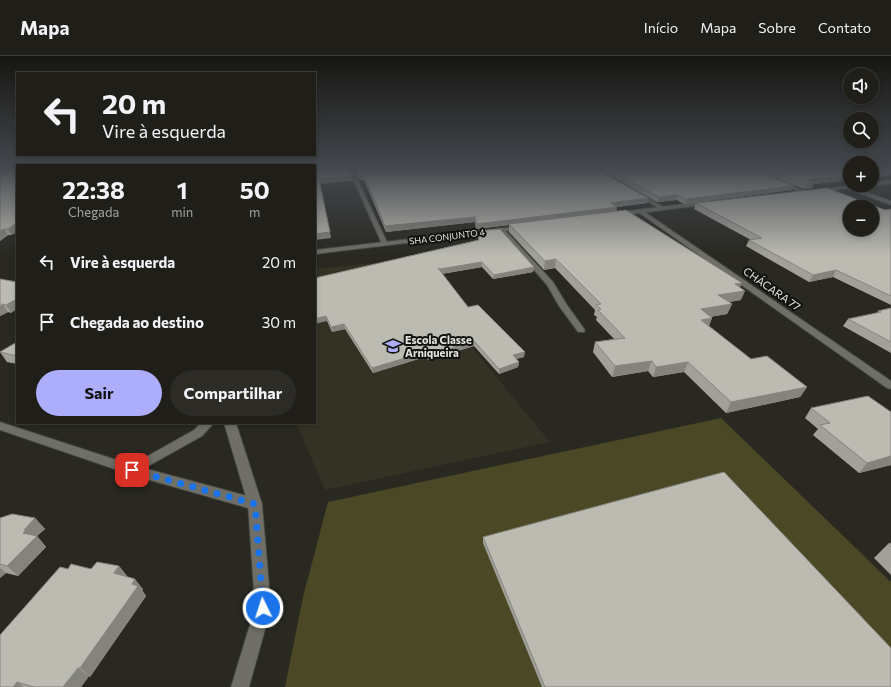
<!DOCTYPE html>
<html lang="pt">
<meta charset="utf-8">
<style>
:root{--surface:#1f1e19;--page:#2c2b26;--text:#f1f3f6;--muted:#a1a2a2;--line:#3c3c38;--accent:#adaefb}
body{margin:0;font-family:Commissioner,sans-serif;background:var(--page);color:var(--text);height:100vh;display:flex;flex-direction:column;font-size:15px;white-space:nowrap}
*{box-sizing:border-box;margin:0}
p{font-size:13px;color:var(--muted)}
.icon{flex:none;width:22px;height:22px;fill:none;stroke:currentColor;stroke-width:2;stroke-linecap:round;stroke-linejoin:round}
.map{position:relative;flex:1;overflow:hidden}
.side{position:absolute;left:16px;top:108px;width:300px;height:260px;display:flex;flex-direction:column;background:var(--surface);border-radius:0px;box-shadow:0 2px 6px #0003,0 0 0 1px var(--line)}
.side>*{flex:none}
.banner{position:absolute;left:16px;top:16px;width:300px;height:84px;border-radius:0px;box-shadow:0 2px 6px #0003,0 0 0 1px var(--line);background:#1f1e19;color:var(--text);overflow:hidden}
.controls{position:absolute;left:843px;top:12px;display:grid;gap:8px}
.controls a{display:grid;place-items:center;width:36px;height:36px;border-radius:50%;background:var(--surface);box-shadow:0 2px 6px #0003,0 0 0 1px var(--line);font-size:20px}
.pin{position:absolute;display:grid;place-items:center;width:34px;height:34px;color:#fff;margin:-17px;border-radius:8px;box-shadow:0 2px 6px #0006}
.me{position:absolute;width:44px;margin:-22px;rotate:356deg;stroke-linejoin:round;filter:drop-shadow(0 0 3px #0008)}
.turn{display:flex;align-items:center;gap:14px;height:84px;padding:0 20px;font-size:18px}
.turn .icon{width:52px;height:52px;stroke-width:2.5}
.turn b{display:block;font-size:28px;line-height:34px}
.eta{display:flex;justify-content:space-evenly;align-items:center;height:68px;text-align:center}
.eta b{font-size:24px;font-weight:700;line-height:28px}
.button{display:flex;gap:8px;margin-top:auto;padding:8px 20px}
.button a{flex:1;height:46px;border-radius:24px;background:var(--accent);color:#111;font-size:16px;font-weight:700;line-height:46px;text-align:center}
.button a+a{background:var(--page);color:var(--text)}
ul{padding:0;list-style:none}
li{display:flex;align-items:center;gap:12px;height:60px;padding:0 20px}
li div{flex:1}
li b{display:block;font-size:15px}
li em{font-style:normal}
header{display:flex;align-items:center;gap:24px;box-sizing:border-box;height:56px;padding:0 20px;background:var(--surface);border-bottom:1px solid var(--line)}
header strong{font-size:19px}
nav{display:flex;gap:22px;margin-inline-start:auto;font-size:14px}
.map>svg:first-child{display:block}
</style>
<header>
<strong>Mapa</strong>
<nav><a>Início</a><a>Mapa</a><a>Sobre</a><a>Contato</a></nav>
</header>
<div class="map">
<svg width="891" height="631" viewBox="0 0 891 631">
<rect width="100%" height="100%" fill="#292821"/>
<path fill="#333225" d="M400,204L550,386L325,434L296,367H315V213Z"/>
<path fill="#4b4826" d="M721,362L891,526V631H285L303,541L328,446Z"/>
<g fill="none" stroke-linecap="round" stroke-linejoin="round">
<defs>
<path id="service" d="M502,172L504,173L553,226L567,249L585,274L584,276H578L559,250L547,229L500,175V173Z"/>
<g id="minor">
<path d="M348,112H352L388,188L387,189L382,188Z"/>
<path d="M780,126H784L807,136L802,137L780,128Z"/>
<path d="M847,129L891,145V149L845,132L844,131Z"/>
<path d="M636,135L664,151L665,152L660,153L634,138V136Z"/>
<path d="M638,154H642L891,325V333L887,332L638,156Z"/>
<path d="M0,366L132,409L255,442L260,444L262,448L260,452L255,454L132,419L0,374Z"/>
</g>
<g id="tertiary">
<path d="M891,124V128L872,130L870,129H872V126Z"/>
<path d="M852,129H867L817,137L814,135Z"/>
<path d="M708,145L710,146V148L618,160L615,158L618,156Z"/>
<path d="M521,170L524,172L523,173L315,198V194Z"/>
<path d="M201,367H214L202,380L136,417L132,419L128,417L126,414L128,411L194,374Z"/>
<path d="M224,367H236L262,448L271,552L249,631H231L255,552L248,448Z"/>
</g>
</defs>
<use href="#service" stroke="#44443e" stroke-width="2"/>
<use href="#minor" stroke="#44443e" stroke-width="2"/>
<use href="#tertiary" stroke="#44443e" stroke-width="2"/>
<use href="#service" fill="#6f6f67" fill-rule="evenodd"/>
<use href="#minor" fill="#6f6f67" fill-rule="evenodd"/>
<use href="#tertiary" fill="#6f6f67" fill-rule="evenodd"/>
</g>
<g fill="#a2a199">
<path d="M0,112H17V176L11,179H8L0,185Z"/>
<path d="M354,112H595L648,142L647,147L617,151L616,155L740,231L741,244L729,246L732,248L727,258L710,261L712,262L709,270L751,303L807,331L800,341L726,357L684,316L653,321L648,315L612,321L593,296L595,286L614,283L596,264L597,261L594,259L595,254L555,212L544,214L509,176V169L476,173L475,166L386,176L364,124H359Z"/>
<path d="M597,112H749L792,134L684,148L677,144L657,146Z"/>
<path d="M750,112H850V124L814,128L812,132L804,133Z"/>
<path d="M696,147L885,154L891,153V249L833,221L809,226L746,190L749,184H751L694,153Z"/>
<path d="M478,175L534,211L533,216L493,223L482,211L442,218L468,251L524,301L516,303L519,306L518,311L499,318L474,290L428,304L425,301L373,317L345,273L332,276L327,265L315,222L478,184Z"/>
<path d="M0,223L11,257L8,256L0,260Z"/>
<path d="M891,252V297L843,270L848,263L877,257L878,255Z"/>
<path d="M17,286V308L7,306L0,296Z"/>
<path d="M811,352L891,356V409L859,417L813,379L818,373L805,362Z"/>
<path d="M0,462H35L45,473L37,480L46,491L18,520L6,517L0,522Z"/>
<path d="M483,481L891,631H542L483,487Z"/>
<path d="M891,487V519L874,502L888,488Z"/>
<path d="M119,510L127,520V521L143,533L142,534L146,540L90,621L89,620L81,631H0L68,513H91Z"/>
</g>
<g fill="#84837d">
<path d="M891,115V119L872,122V117Z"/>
<path d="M364,119V124H359V120Z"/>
<path d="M352,120V125L320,128L319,123Z"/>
<path d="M850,120V124L814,128L812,132L804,133L806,128V124Z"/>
<path d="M794,130L792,134L684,148L686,143Z"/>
<path d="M678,139L677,144L657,146L659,141Z"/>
<path d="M648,142L647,147L609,152L611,147Z"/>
<path d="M617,151L616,156L509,168V169L476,173L477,168Z"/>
<path d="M475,161V166L386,176L385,170Z"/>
<path d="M15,168L17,171V176L11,179L8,173Z"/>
<path d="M4,173L8,179L0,185V175Z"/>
<path d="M330,176L331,182L315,184V178Z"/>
<path d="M556,203L555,212L544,214L545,205Z"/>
<path d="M482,206V211L441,218L440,213Z"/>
<path d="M534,211L533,216L493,223L494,219Z"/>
<path d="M836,214L833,221L809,226L813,219Z"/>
<path d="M742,227L738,236L745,235L741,244L715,248L718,239L735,228Z"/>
<path d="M17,243V253L11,257L6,249Z"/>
<path d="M3,248L8,256L0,260V250Z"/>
<path d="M732,248L727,258L697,263L701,253Z"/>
<path d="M326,260L327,265L315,268V263Z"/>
<path d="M712,262L708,272L701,264Z"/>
<path d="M344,268L345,273L332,276L331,271Z"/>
<path d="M474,285V290L428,304V299Z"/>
<path d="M425,296V301L373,317L372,312Z"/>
<path d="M525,296L524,301L512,304L513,299Z"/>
<path d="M652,305L648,315L612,321L615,310Z"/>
<path d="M519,306L518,311L499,318V313Z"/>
<path d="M688,306L684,316L653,321L656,311Z"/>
<path d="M807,331L800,341L726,357L731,346Z"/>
<path d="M891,400V409L859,417L867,407Z"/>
<path d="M35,462L45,473L37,480L46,491L18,520L7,510L23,477L24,474Z"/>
<path d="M119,510L127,520L122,527L114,517Z"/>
<path d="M0,512L6,517L0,522Z"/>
<path d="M135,523L143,533L142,534L146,540L90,621L80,612Z"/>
<path d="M78,612L89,620L81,631H63Z"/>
<path d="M17,626L24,631H13Z"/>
</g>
<g fill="#bcbbb2" stroke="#84837d" fill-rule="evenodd">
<path d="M0,112H17V168H15L8,173H4L0,175Z"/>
<path d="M315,112H348L352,120L319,123L330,176L315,178Z"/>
<path d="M355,112H595L648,142L611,147L617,151L477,168L475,161L385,170L364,119L359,120Z"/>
<path d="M606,112H749L794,130L686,143L678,139L659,141Z"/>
<path d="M763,112H850V120L806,124L814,127L806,128Z"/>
<path d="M872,112H891V115L872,117Z"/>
<path d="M827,132L885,154L891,153V240L836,214L813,219L749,184L762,182L696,147ZM850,151H872V173H850Z"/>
<path d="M626,154L742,227L735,228L745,235L718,239L732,248L701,253L712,262L701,264L751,303L767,300L807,331L731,346L688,306L656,311L652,305L615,310L595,286L625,282L598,254L601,253L596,249L601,248L556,203L545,205L509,168Z"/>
<path d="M500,173L534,211L494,219L482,206L440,213L438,212L468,251L478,249L525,296L513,299L519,306L499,313L474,285L428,299L425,296L372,312L344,268L331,271L326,260L315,263V222L479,184L478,175Z"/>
<path d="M0,223L17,226V243L6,249L3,248L0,250Z"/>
<path d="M891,252V286L848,263L881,256L878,255Z"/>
<path d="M17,286V300L0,296Z"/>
<path d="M868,340L891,356V400L867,407L820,369L830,367L811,352Z"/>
<path d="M724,416L891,592V631H545L483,481Z"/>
<path d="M12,458L35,462L24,474H26L23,477L37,480L7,510L0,508V462Z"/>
<path d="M891,487V491L888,488Z"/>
<path d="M97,506L119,510L114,517L135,523L132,528L138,530L80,612H78L63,631H34L17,626L13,631H0V579L60,511L68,513L71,508L91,513Z"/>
</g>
<linearGradient id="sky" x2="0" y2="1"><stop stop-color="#171612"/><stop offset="0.56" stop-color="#43484e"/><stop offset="1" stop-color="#43484e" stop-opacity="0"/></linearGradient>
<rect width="891" height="200" fill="url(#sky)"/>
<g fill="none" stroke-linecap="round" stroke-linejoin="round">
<path stroke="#1a73e8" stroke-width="7" stroke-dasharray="0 12.6" d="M132,414L255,448L263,552"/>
</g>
<defs>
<symbol id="school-bare" viewBox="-9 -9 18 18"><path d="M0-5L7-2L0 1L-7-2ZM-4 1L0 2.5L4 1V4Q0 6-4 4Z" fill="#adaefb" stroke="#11110e" stroke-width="2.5" paint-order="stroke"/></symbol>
</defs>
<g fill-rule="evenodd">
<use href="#school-bare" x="382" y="279" width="22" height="22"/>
</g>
<g text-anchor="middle" stroke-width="4" stroke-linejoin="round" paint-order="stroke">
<g font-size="9" fill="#e5e4e0" stroke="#11110e">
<text transform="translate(447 181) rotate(-7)" y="3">SHA CONJUNTO 4</text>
</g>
<g font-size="11" fill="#e5e4e0" stroke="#11110e">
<text transform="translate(772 233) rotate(35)" y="4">CHÁCARA 77</text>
</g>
<g font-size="11" font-weight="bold" fill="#e5e4e0" stroke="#11110e" text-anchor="start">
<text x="405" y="288">Escola Classe<tspan x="405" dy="13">Arniqueira</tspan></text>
</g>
</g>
</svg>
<div class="controls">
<a><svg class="icon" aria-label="sound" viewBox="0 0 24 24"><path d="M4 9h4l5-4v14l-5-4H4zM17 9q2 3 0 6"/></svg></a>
<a><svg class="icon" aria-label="search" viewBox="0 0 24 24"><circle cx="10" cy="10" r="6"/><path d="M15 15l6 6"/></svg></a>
<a>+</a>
<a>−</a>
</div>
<div class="pin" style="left:132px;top:414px;background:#d93025"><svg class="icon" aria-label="arrive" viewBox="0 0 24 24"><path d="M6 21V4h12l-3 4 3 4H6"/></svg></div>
<svg class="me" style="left:263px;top:552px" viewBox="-20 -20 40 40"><circle r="17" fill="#1a73e8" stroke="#fff" stroke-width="3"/><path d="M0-11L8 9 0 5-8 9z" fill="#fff"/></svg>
<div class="banner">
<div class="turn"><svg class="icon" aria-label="left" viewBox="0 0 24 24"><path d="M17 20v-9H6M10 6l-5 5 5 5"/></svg><div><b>20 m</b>Vire à esquerda</div></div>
</div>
<section class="side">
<div class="eta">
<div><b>22:38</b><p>Chegada</p></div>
<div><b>1</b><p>min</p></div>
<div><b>50</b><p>m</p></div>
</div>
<ul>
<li><svg class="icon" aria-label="left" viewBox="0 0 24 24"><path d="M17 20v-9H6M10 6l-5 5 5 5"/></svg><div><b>Vire à esquerda</b></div><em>20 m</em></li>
<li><svg class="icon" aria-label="arrive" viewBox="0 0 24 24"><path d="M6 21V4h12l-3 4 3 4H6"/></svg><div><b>Chegada ao destino</b></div><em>30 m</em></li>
</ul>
<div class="button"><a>Sair</a><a>Compartilhar</a></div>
</section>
</div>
